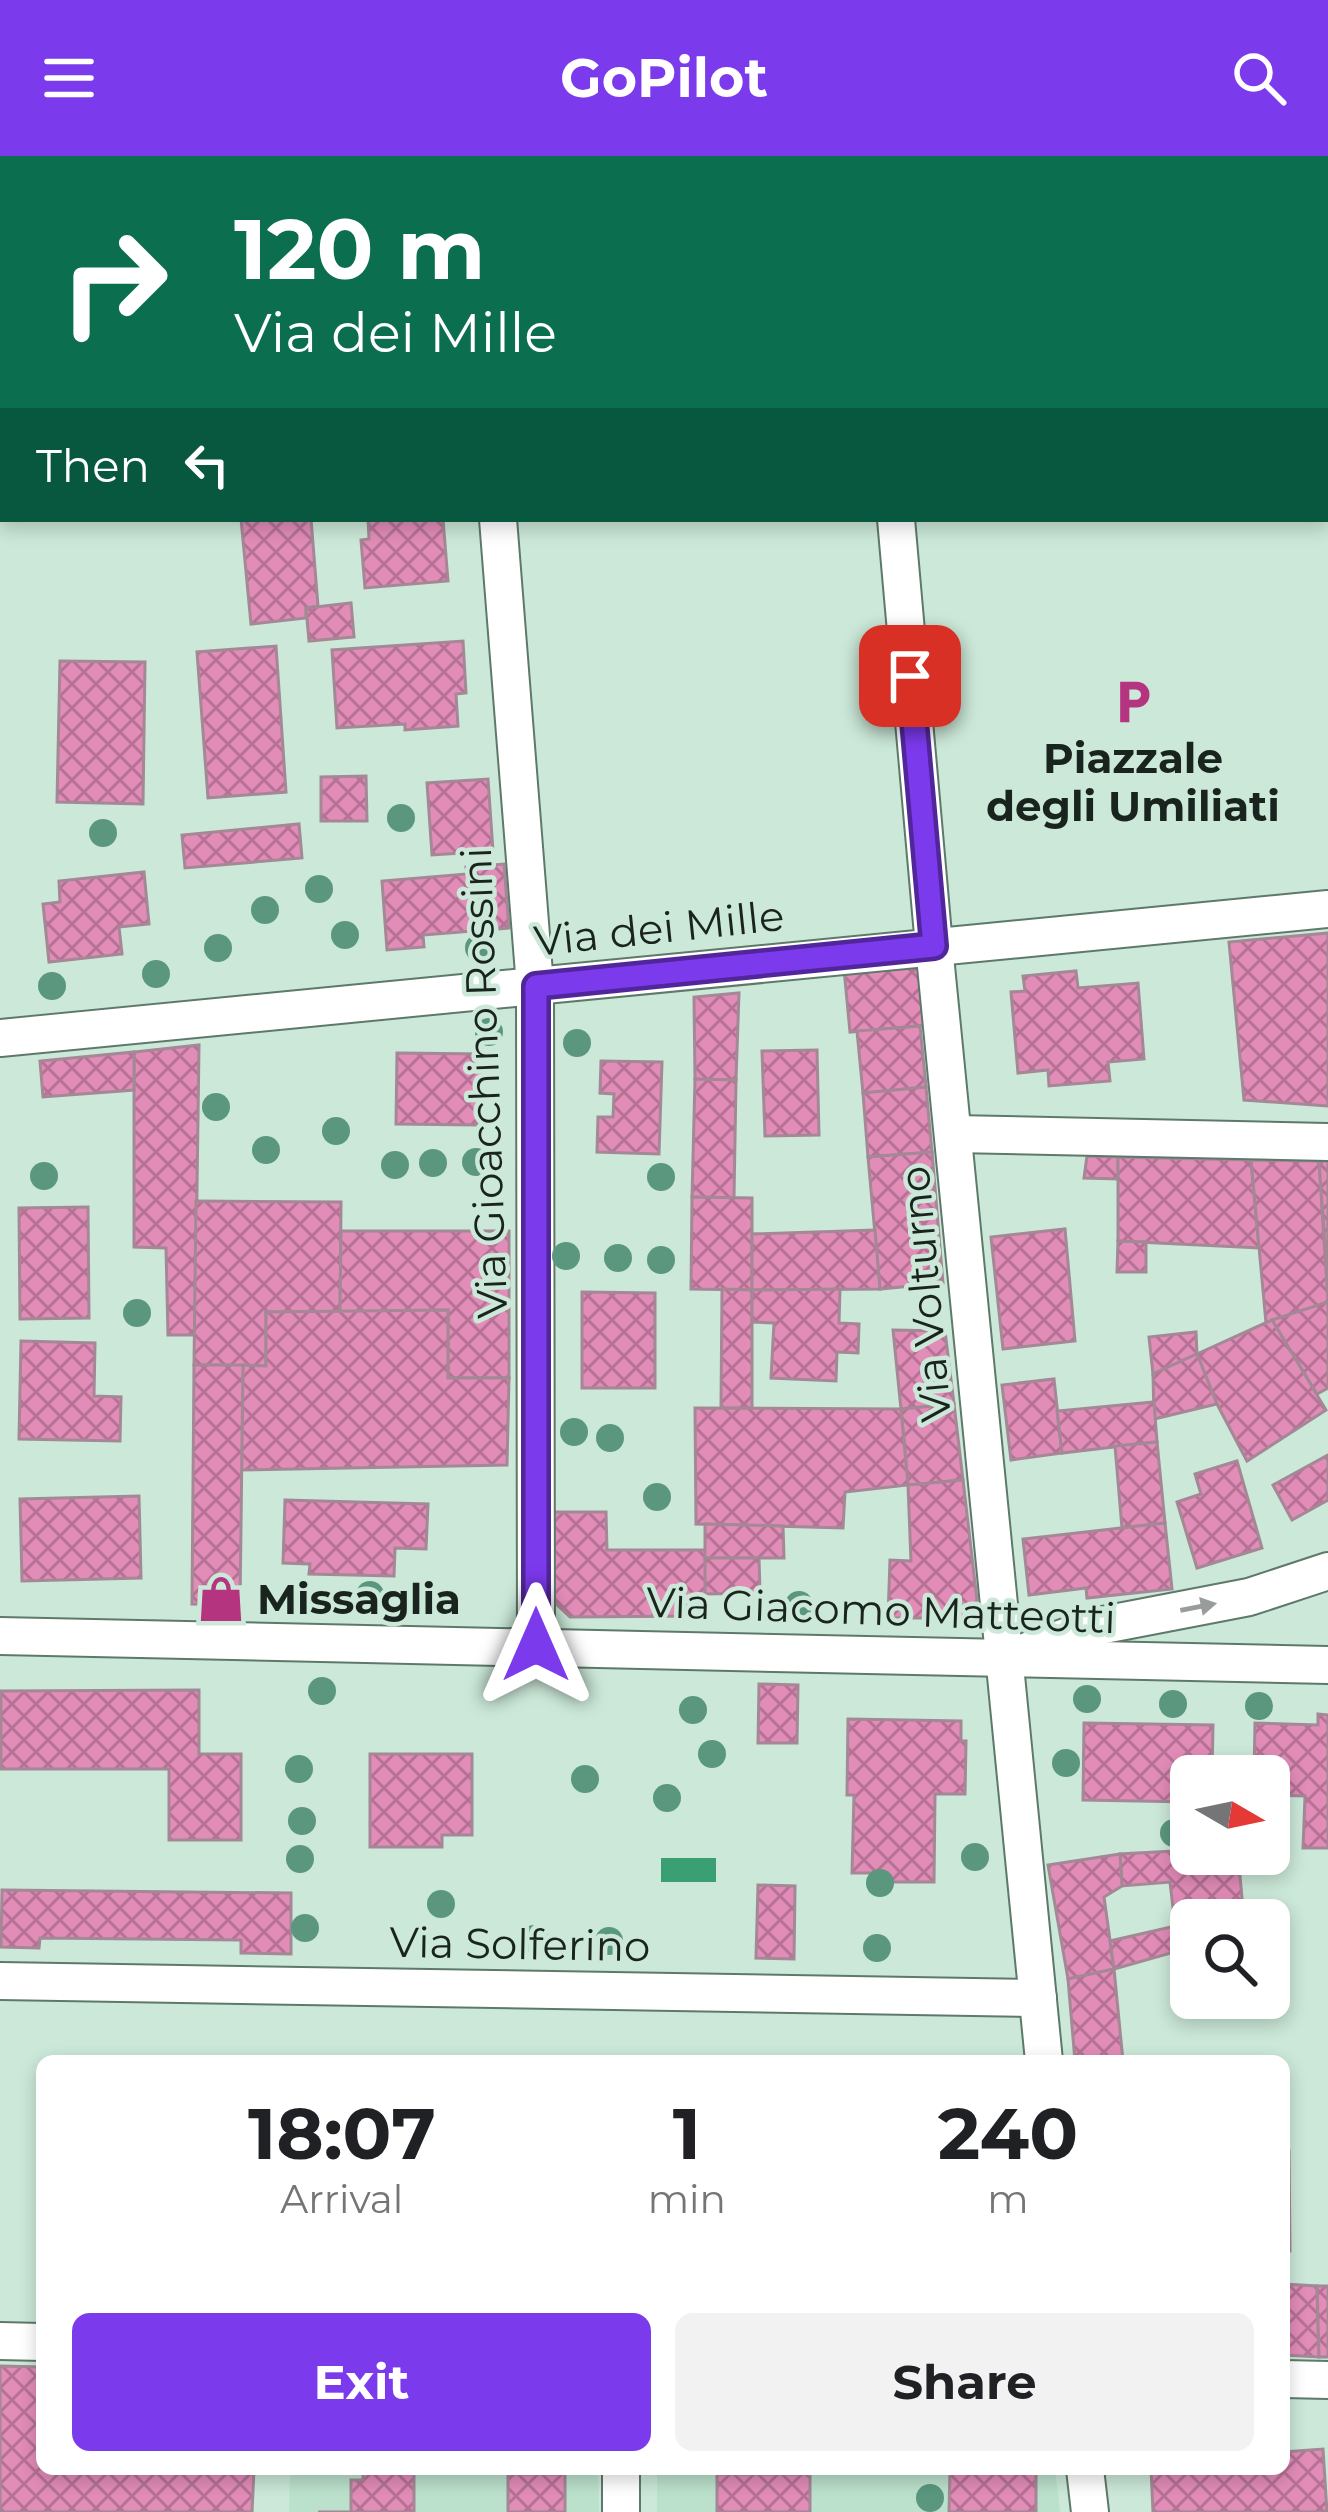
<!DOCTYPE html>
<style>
:root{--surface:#fff;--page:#f2f2f2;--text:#202124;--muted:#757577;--accent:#7c3aed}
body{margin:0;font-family:Montserrat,sans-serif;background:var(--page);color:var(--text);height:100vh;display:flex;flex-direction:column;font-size:45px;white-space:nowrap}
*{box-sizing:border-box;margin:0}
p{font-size:39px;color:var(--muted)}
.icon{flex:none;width:66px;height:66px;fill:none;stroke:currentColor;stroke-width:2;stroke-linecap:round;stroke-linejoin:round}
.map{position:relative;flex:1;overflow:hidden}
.panel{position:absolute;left:36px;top:1899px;width:1254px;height:420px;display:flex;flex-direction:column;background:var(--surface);border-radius:18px;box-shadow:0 6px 18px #0003}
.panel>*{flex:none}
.top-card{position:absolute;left:0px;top:0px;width:1329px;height:366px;box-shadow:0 6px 18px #0003;background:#0b6e4f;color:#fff;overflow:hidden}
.needle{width:78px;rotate:99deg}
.controls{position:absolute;left:1170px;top:1599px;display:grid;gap:24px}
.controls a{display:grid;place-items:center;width:120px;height:120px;border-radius:18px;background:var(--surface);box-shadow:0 6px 18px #0003;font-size:60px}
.pin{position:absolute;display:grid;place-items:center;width:102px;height:102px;color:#fff;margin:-51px;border-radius:24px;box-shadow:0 6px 18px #0006}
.me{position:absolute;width:132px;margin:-66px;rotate:0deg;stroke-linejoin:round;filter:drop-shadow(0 0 9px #0008)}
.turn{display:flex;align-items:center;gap:42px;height:252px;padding:0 36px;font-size:54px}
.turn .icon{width:156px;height:156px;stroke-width:2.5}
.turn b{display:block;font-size:84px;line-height:102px}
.then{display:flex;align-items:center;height:114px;padding:0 36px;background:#0003;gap:24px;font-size:45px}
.eta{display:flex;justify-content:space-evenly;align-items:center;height:204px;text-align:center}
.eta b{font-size:72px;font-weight:700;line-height:84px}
.cta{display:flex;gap:24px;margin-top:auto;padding:24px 36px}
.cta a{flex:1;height:138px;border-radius:18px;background:var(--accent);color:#fff;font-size:48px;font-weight:700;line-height:138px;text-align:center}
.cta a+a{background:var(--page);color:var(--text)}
header{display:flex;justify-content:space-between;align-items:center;height:156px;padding:0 36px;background:var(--accent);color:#fff;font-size:54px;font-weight:700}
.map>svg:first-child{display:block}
</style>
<header><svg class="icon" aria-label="menu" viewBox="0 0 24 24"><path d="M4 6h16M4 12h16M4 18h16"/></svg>GoPilot<svg class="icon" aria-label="search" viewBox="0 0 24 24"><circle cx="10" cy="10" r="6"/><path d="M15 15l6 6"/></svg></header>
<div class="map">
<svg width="1328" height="2356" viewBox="0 0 1328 2356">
<defs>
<pattern id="industrial-furrows" width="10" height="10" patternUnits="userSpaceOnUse" patternTransform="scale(3)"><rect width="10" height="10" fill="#bbe1cc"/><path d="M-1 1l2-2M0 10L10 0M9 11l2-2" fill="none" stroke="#a0c1af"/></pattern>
<pattern id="building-cross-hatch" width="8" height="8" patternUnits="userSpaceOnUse" patternTransform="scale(3)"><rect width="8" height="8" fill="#e28cb8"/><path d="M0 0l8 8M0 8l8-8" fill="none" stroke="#b67295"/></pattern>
</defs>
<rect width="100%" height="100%" fill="#cbe8d8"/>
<g fill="#bbe1cc">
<path d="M290,2313H598L599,2356H289Z"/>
<path d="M657,2313H1055L1060,2356H657Z"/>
</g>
<path fill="url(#industrial-furrows)" d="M896,0H1328V157L1326,3Z"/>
<rect fill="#3aa073" x="661" y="1702" width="55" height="24"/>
<g fill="url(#building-cross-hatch)" stroke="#a48895" stroke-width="3">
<path d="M186,0H268V3H187Z"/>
<rect x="268" y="0" width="176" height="3"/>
<path d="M487,0H552L517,3Z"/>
<rect x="555" y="0" width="224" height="3"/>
<path d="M779,0H833L834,3H779Z"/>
<path d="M896,0H977L978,3H896Z"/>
<path d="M1281,0H1328V157L1326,3Z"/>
<path d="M241,363H311L318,450L306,452V462L251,468Z"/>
<path d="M368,363H443L448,425L365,432L361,384L369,383Z"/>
<path d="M351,447L354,481L309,485L306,452Z"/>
<path d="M463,485L466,537L456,538L458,570L405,574V568L337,572L332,494Z"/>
<path d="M276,490L286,636L208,642L197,496Z"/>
<path d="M60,505L145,506L143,648L57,646Z"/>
<path d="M366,620L367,665H321V621Z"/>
<path d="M488,623L493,695L432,699L427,627Z"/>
<path d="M299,668L302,702L185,712L182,679Z"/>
<path d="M504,708L509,772L423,779L424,791L387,794L382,725L467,718L466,711Z"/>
<path d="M144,716L149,768L119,771L122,798L49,806L43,748L60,746L59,725Z"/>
<path d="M1328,777V950L1244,944L1229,786Z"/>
<path d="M922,806L927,869L850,876L844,813Z"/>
<path d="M1076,815L1078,832L1138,827L1144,903L1108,906L1110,925L1049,930L1048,914L1018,917L1011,836L1025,835L1023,820Z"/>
<path d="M739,837L736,924L695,923L694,841Z"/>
<path d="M920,870L926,931L863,937L857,875Z"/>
<path d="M199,889L195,1179H168L166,1092L134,1091V896Z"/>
<path d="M817,894L819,979L765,980L762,895Z"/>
<path d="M134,896V934L43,941L40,905Z"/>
<path d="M397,897L483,898L477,969L396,968Z"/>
<path d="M601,905L662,906L659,998L597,996L598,961H613L614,938L600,937Z"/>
<path d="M695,923L736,924L734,1042L692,1041Z"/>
<path d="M926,931L932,996L868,1001L863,937Z"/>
<path d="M932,996L943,1127L880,1133L868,1001Z"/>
<path d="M1087,1000L1118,1001V1023L1084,1022Z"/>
<path d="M1118,1001L1251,1004L1259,1092L1118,1085Z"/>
<path d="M1251,1004L1319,1005L1328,1146L1266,1167Z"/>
<path d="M1319,1005H1328V1129Z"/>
<path d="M692,1041L752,1042V1134L691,1133Z"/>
<path d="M196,1045L341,1046L340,1156H266V1210L194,1209Z"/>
<path d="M88,1051L89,1162L20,1163L19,1052Z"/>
<path d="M1065,1073L1075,1185L1003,1193L991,1081Z"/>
<path d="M875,1074L880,1133L752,1134V1078Z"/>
<path d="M341,1075H509V1222H448V1154L340,1156Z"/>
<path d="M1118,1085L1146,1086V1116H1117Z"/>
<path d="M722,1133L752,1134V1252H721Z"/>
<path d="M840,1133L839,1167L859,1168L858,1197L837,1196L836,1225L771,1222L774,1167L752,1166V1134Z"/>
<path d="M582,1136L655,1137V1232H582Z"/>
<path d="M1328,1146V1232L1317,1238L1272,1164Z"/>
<path d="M448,1154V1222H509L507,1309L241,1314L243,1209L266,1210V1156Z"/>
<path d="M1272,1164L1326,1254L1247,1305L1217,1248L1197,1198Z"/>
<path d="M893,1174L945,1175L954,1248L901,1253Z"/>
<path d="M1196,1176L1197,1198L1153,1218L1149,1181Z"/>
<path d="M21,1185L95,1187L94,1240L121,1241L120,1285L19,1283Z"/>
<path d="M1197,1198L1217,1248L1154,1263L1153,1218Z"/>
<path d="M194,1209H243L240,1449L192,1448Z"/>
<path d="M1054,1223L1062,1297L1011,1304L1002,1229Z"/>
<path d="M1154,1246L1157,1286L1062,1297L1057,1255Z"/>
<path d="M954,1248L963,1324L908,1329L901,1253Z"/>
<path d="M695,1252L901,1253L908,1329L845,1336L843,1372L696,1368Z"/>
<path d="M1157,1286L1165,1367L1122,1372L1115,1290Z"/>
<path d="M1328,1299V1344L1292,1364L1273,1329Z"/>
<path d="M1237,1305L1262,1392L1197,1412L1177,1346L1201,1338L1195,1318Z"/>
<path d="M963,1324L977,1444L963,1462H888L890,1404L911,1405L908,1329Z"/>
<path d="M139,1340L141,1422L22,1425L20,1343Z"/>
<path d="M285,1344L428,1348L426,1393L395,1392L394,1420L309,1418L310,1408L283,1407Z"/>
<path d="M554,1356H606L607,1394H706L705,1460L570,1461L553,1445Z"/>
<path d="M1165,1367L1172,1433L1087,1442L1086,1432L1029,1439L1023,1383Z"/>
<path d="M705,1368L783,1370L784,1402H705Z"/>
<path d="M705,1402H759L760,1437L705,1438Z"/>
<path d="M759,1528L798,1529L797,1587H758Z"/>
<path d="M199,1534V1598H241V1684H169V1613H1V1535Z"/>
<path d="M1318,1558L1328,1559V1692H1303L1305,1640L1269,1639V1620H1254L1255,1567L1318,1569Z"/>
<path d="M848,1563L961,1565V1585H966L965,1638H935L934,1726H886V1717H852L854,1639H847Z"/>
<path d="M1084,1567L1213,1569L1212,1620H1191V1646L1083,1644Z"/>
<path d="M370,1598H472V1679H442V1691H370Z"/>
<path d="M1191,1694V1698H1238L1244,1764H1191V1791L1178,1795L1170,1726L1122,1730L1120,1698Z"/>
<path d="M1120,1698L1122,1730L1104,1741L1114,1813L1068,1823L1048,1709Z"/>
<path d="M758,1729L795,1730L794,1803L756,1802Z"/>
<path d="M2,1734L291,1737V1798L241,1797V1784L40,1782L39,1792L1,1791Z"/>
<path d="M1175,1770L1178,1795L1114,1813L1110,1785Z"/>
<path d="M1114,1813L1123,1905H1075L1068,1823Z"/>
<path d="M1289,1995L1290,2095L1284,2096V1996Z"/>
<path d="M1284,2128L1317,2130L1319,2201L1284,2199Z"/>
<path d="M1317,2130H1328V2201H1319Z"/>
<path d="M0,2210L42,2211V2313H254L252,2356H0Z"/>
<path d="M1323,2293L1327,2356H1153L1151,2313H1284V2296Z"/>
<path d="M363,2313H414V2356H318H351V2324H363Z"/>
<path d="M950,2313H1036V2356H949Z"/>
<rect x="508" y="2318" width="57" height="38"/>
<rect x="717" y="2318" width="93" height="38"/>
</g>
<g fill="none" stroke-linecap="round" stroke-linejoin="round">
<defs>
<g id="minor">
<path d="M467,0V3"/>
<path d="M863,0V3"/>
<path d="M1326,194L1328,193"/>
<path d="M0,324L3,323"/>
<path d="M498,363L535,830L536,1489"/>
<path d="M896,363L934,790L1044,1905"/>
<path d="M0,882L1328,753"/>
<path d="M954,978L1328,986"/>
<path d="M0,1480L1328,1509"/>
<path d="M1019,1498L1093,1471L1249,1441L1328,1415"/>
<path d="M0,1825L1038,1842"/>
<path d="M0,2185L42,2186"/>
<path d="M1284,2223L1328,2224"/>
<path d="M621,2313V2356"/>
<path d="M1085,2313L1090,2356"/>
</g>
</defs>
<use href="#minor" stroke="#5e796a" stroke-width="40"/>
<use href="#minor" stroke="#fff" stroke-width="36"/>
</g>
<g fill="#5b977f">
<circle cx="401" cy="662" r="14"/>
<circle cx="103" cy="677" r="14"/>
<circle cx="319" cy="733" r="14"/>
<circle cx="265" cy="754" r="14"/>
<circle cx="345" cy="779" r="14"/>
<circle cx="218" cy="792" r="14"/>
<circle cx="479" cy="792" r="14"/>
<circle cx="156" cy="818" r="14"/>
<circle cx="52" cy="830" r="14"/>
<circle cx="489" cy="876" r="14"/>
<circle cx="577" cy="887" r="14"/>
<circle cx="216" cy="951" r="14"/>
<circle cx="336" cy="975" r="14"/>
<circle cx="266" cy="994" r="14"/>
<circle cx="476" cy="1006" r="14"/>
<circle cx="433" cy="1007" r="14"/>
<circle cx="395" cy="1009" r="14"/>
<circle cx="44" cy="1020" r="14"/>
<circle cx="661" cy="1021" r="14"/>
<circle cx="566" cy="1100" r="14"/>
<circle cx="618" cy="1102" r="14"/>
<circle cx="661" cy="1104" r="14"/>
<circle cx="137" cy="1157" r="14"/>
<circle cx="574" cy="1276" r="14"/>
<circle cx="610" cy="1282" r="14"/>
<circle cx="657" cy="1341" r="14"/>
<circle cx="370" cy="1439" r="14"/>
<circle cx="799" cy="1449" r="14"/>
<circle cx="322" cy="1535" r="14"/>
<circle cx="1087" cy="1543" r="14"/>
<circle cx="1173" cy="1548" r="14"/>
<circle cx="1259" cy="1550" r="14"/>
<circle cx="693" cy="1554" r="14"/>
<circle cx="712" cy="1598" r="14"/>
<circle cx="1066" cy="1607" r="14"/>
<circle cx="299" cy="1613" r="14"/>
<circle cx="585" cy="1623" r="14"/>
<circle cx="667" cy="1642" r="14"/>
<circle cx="302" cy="1665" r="14"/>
<circle cx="1174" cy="1677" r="14"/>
<circle cx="975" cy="1701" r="14"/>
<circle cx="300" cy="1703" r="14"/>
<circle cx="880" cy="1727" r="14"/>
<circle cx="441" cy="1748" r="14"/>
<circle cx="305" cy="1772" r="14"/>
<circle cx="534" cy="1783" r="14"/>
<circle cx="609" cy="1785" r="14"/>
<circle cx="877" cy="1792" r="14"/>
<circle cx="930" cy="2342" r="14"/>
</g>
<defs><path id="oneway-solid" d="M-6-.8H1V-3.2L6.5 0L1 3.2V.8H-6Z" transform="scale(3)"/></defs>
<use fill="#989c9a" href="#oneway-solid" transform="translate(1198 1451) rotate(-11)"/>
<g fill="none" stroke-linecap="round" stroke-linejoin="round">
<defs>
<path id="route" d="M536,1489V830L934,790L910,520"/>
</defs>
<use href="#route" stroke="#51269a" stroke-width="30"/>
<use href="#route" stroke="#7c3aed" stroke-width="21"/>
</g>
<defs>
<symbol id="parking-bare" viewBox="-9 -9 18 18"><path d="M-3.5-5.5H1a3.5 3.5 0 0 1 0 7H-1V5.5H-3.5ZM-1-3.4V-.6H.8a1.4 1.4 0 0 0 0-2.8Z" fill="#b43480" stroke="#cbe8d8" stroke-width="2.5" paint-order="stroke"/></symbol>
<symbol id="shop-bare" viewBox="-9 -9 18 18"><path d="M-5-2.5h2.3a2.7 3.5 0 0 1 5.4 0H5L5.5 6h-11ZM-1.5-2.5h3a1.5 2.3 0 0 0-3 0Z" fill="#b43480" stroke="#cbe8d8" stroke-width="2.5" paint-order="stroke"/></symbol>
</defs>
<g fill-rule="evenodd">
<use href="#parking-bare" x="1100" y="513" width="66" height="66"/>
<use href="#shop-bare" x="188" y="1410" width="66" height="66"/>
</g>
<g text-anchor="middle" stroke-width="9" stroke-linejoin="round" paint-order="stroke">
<g font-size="42" font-weight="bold" fill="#19241e" stroke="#cbe8d8">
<text x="1133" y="617">Piazzale<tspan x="1133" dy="48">degli Umiliati</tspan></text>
<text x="257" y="1458" text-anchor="start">Missaglia</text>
</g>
<g font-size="42" fill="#19241e" stroke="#cbe8d8">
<text transform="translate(659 772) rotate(-6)" y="15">Via dei Mille</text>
<text transform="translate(484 927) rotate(-92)" y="15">Via Gioacchino Rossini</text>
<text transform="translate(925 1138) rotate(-95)" y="15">Via Volturno</text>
<text transform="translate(881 1454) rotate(2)" y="15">Via Giacomo Matteotti</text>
<text transform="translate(520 1788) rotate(1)" y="15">Via Solferino</text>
</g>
</g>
</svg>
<div class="controls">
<a><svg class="needle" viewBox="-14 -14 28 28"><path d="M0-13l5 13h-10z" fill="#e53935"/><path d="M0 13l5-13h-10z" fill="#757577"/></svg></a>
<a><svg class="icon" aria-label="search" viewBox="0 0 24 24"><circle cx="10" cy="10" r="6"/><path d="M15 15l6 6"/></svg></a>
</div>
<div class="pin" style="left:910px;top:520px;background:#d93025"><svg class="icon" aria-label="arrive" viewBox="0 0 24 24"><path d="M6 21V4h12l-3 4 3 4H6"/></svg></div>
<svg class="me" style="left:536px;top:1489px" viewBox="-20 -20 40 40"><path d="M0-17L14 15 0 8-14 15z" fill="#7c3aed" stroke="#fff" stroke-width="4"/></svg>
<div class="top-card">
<div class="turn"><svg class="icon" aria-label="right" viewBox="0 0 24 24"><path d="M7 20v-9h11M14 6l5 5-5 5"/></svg><div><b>120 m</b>Via dei Mille</div></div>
<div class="then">Then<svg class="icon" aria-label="left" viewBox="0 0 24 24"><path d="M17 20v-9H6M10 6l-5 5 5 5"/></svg></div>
</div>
<section class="panel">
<div class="eta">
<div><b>18:07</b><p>Arrival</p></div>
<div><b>1</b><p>min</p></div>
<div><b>240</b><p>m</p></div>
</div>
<div class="cta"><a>Exit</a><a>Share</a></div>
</section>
</div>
